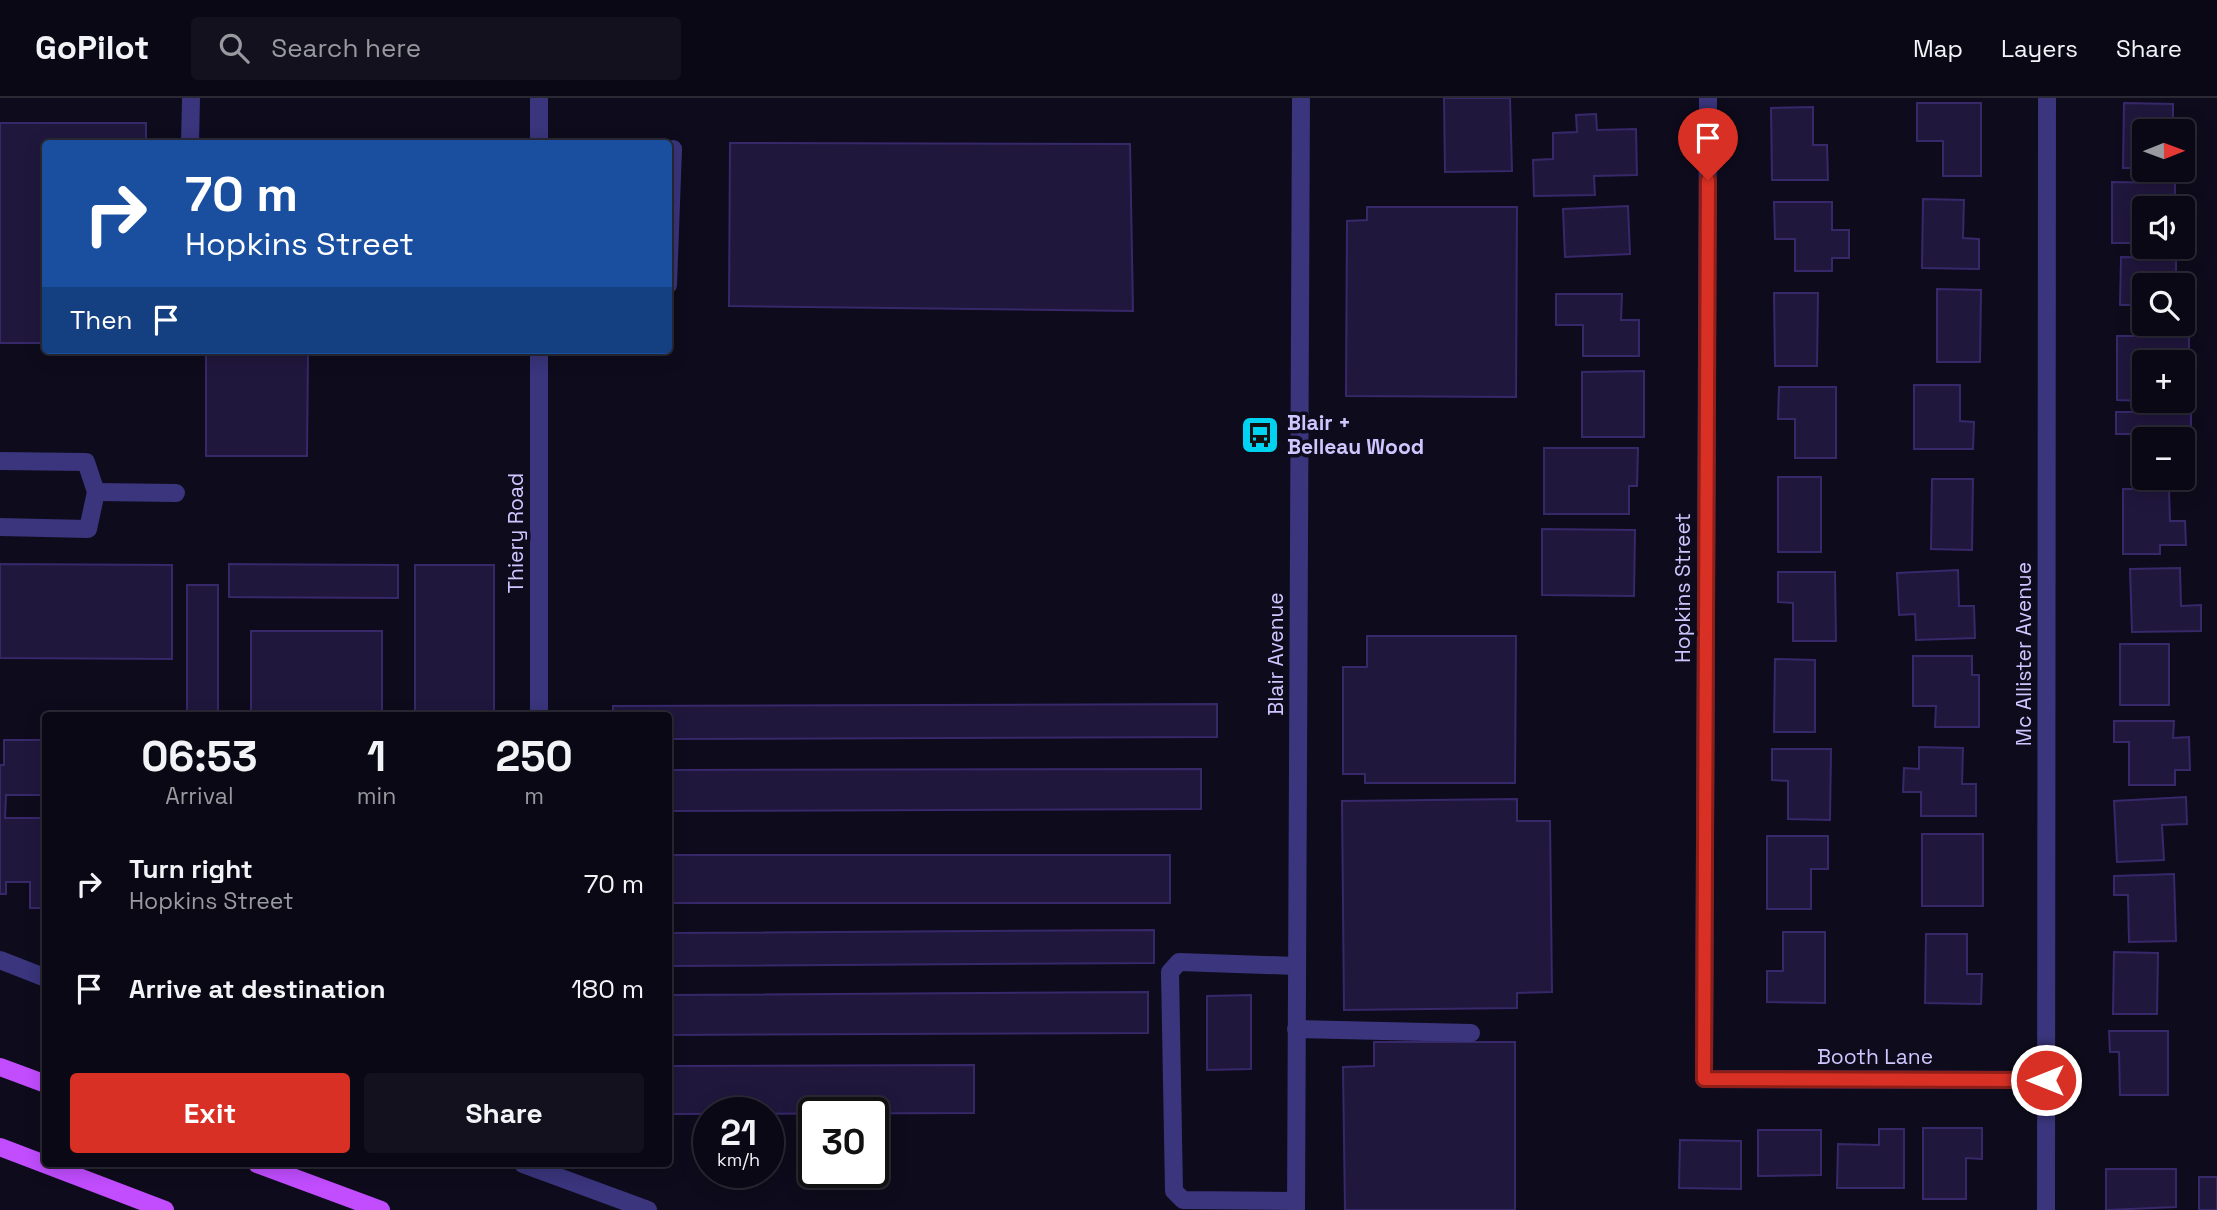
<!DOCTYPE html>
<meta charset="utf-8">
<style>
:root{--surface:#0a0815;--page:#13111e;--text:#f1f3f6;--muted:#999aa0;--line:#2a2934;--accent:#d93025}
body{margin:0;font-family:"Space Grotesk",sans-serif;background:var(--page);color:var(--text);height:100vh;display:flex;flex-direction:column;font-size:26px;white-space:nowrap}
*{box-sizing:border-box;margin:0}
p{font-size:23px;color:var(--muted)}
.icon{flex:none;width:38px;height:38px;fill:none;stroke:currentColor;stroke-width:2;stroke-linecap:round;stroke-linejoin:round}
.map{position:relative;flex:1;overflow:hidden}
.side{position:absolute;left:42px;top:614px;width:630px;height:455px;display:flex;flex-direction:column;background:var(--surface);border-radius:7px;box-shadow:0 4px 18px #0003,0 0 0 2px var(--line)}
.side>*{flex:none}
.banner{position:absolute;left:42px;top:42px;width:630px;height:214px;border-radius:7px;box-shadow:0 4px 18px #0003,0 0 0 2px var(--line);background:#1a4fa0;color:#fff;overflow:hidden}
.needle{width:46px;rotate:89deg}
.controls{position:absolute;left:2132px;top:21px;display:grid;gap:14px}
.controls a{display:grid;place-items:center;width:63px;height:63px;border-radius:7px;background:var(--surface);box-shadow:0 4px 18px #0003,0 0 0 2px var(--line);font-size:35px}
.speed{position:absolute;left:693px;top:999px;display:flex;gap:14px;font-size:35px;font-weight:700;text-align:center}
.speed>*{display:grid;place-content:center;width:91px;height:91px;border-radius:50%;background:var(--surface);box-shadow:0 4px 18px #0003,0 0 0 2px var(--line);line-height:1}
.speed small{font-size:18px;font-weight:400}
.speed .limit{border:4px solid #111;border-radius:10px;background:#fff;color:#111}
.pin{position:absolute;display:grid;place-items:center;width:60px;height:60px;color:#fff;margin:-72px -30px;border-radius:50% 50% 50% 0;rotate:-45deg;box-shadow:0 0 7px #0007}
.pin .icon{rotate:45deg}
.me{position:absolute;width:77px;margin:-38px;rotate:270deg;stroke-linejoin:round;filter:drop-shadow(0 0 5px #0008)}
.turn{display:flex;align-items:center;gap:24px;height:147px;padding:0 28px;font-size:32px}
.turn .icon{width:91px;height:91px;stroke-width:2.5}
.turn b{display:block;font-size:49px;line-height:60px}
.then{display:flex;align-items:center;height:66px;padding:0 28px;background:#0003;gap:14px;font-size:26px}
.eta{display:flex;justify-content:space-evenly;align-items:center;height:119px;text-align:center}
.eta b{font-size:42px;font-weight:600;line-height:49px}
.cta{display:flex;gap:14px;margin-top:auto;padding:14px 28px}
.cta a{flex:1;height:80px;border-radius:7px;background:var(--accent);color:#fff;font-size:28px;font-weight:600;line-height:80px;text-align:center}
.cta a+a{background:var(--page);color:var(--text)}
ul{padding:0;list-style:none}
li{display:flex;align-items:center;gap:21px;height:105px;padding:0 28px}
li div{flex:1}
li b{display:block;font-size:26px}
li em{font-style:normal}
header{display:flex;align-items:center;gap:42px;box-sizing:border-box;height:98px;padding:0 35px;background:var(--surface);border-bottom:2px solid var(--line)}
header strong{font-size:33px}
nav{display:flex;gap:38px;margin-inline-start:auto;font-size:24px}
.search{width:490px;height:63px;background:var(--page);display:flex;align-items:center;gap:18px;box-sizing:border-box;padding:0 24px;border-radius:7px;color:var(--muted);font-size:26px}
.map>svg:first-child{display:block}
</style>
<header>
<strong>GoPilot</strong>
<div class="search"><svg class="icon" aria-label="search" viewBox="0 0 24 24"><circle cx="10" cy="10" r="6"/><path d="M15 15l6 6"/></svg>Search here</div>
<nav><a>Map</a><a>Layers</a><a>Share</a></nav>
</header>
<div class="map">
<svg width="2217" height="1112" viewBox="0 0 2217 1112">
<rect width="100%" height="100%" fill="#0e0b1c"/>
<g fill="#20173d" stroke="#37286a" stroke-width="2" fill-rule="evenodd">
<path d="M1444,0H1510L1512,73L1445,74Z"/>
<path d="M1917,5H1981V78H1943V43H1917Z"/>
<path d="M2124,5L2173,6V33H2144V70H2123Z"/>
<path d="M1813,9V47H1827L1828,82H1772L1771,10Z"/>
<path d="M1596,16L1597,32L1636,31L1637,77L1594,78L1595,97L1534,98L1533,62L1553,61V35L1577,34L1576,17Z"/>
<path d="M0,25H146V46H46V245H0Z"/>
<path d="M730,45L1130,46L1133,213L729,208Z"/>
<path d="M2112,84L2175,85V109L2144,110V145H2112Z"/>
<path d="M1923,101L1964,102L1963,140L1979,141V171L1922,170Z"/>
<path d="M1774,104H1832V132H1849V160H1832V173H1795V141H1775Z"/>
<path d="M1628,108L1630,156L1565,159L1563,111Z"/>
<path d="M1367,109H1517L1516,299L1346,298L1347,123L1367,122Z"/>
<path d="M2121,159L2176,160V187H2144V226H2176H2135V207H2120Z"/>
<path d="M1937,191L1981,192L1980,264H1937Z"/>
<path d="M1774,195H1818L1817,268H1775Z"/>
<path d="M1556,196H1622L1621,222H1639V258H1583V227H1556Z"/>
<path d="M2117,238H2189V264H2144V303L2117,302Z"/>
<path d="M206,256H308L307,358H206Z"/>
<path d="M1644,273V339H1582V274Z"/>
<path d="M1914,287H1960V323L1974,324L1973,351H1914Z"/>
<path d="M1779,289H1836V360H1795V321H1778Z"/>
<path d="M2116,314H2191V380H2131V336H2116ZM2144,341H2182V380H2144Z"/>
<path d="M1544,350H1638L1637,388H1629V416H1544Z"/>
<rect x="1778" y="379" width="43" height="75"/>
<path d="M1932,381H1973L1972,452L1931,451Z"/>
<path d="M2123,391H2169L2170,423H2185L2186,447H2160V456H2123Z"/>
<path d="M1542,431L1635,432L1634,498L1542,497Z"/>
<path d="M0,466L172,467V561L0,560Z"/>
<path d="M229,466L398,467V500L229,499Z"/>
<rect x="415" y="467" width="79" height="151"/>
<path d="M2180,470L2181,508L2201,507V533L2132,534L2130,471Z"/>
<path d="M1958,472L1959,508H1974L1975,540L1916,542L1915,516L1899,517L1897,475Z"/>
<path d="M1778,474H1835L1836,543H1793V505L1778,504Z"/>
<rect x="187" y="487" width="31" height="131"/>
<rect x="251" y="533" width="131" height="85"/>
<path d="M1367,538H1516L1515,685H1365V676H1343V569H1367Z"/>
<rect x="2120" y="546" width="49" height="61"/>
<path d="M1913,558H1972V577H1979V629H1935L1936,608H1913Z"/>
<path d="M1775,561L1815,562V634H1774Z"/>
<path d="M1217,606V639L668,641V618H613V608Z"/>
<path d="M2114,623H2174L2173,640L2189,639L2190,672H2175V687H2129V644H2114Z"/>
<path d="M4,642H46V697H6L5,720H46V810H30V784H6V796H0V667H4Z"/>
<path d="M1919,649L1963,650L1962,686H1976V718H1921V694H1903L1904,670L1919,671Z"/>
<path d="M1772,651H1831L1830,722L1788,721V683L1772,682Z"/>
<path d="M1201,671V711L668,713V672Z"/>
<path d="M2186,699L2187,726L2162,727L2164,762L2117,764L2114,703Z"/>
<path d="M1517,701V723H1550L1552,894L1517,895V910L1344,912L1342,703Z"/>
<rect x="1922" y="736" width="61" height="72"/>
<path d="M1767,738H1828V771H1811V811H1767Z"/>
<rect x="668" y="757" width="502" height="48"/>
<path d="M2174,776L2176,843L2129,844L2128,797H2114V778Z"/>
<path d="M1154,832V865L668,868V835Z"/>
<path d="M1783,834H1825V905L1767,904V873H1783Z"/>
<path d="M1926,836H1967V876H1982L1981,906L1925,905Z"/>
<path d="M2114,854L2158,855L2157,916H2113Z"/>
<path d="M1148,894V935L668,937V897Z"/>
<path d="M1251,897V971L1207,972V898Z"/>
<path d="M2109,933H2168V997H2120L2119,954H2110Z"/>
<path d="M1374,944H1515V1112H1345L1343,969L1374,968Z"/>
<path d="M974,967V1015L668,1016V968Z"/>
<path d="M1923,1030H1982V1061L1966,1060V1101H1923Z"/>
<path d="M1879,1031H1904V1090H1837L1838,1046L1879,1047Z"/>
<path d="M1758,1032H1821V1077L1758,1078Z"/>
<path d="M1680,1042L1741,1043V1091L1679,1090Z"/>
<path d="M2106,1071H2176V1109L2106,1112Z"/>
<rect x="2199" y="1079" width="18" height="33"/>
</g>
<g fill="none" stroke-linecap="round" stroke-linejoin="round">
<g stroke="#3a357c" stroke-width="18">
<path d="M190,46L191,0"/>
<path d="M668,187L673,51"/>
<path d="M0,363L86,364L96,394L88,431L0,429"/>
<path d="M96,394L176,395"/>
<path d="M1296,931L1471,935"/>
<path d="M1296,1103L1183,1102L1174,1093L1170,874L1179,864L1297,868"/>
</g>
<g stroke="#3a357c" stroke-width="18">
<path d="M1708,0L1704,981L2046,982"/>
<path d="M539,46V0"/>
<path d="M539,252V618"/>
<path d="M0,862L46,880"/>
<path d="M523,1066L648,1112"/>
<path d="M2046,1112L2047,0"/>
</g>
<path stroke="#3a357c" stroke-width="18" d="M1296,1112L1301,0"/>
<g stroke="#c14dff" stroke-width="18">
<path d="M0,969L46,986"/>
<path d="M0,1049L165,1112"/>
<path d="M257,1066L381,1112"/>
</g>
</g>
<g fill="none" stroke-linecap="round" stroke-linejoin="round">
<defs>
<path id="route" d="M1708,82L1704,981L2046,982"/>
</defs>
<use href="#route" stroke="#8d1f18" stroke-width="18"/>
<use href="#route" stroke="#d93025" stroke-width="12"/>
</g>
<defs>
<symbol id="bus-square" viewBox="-11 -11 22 22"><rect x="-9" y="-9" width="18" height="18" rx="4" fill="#00d3f1" stroke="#0e0b1c"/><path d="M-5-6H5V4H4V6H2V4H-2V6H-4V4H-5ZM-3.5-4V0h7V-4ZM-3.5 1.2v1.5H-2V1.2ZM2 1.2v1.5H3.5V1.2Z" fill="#111"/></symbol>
</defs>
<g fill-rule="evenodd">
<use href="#bus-square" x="1238" y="315" width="44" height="44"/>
</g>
<g text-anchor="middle" stroke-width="7" stroke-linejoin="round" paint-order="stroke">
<g font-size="21" font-weight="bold" fill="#cec6ff" stroke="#0e0b1c" text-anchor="start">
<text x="1287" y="332">Blair +<tspan x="1287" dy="24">Belleau Wood</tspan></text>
</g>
<g font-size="21" fill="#cec6ff" stroke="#0e0b1c">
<text transform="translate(516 435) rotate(-90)" y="7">Thiery Road</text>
<text transform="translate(1683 490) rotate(-90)" y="7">Hopkins Street</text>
<text transform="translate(1276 556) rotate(-90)" y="7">Blair Avenue</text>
<text transform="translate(2024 556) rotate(-90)" y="7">Mc Allister Avenue</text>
<text x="1875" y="966">Booth Lane</text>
</g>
</g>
</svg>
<div class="controls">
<a><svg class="needle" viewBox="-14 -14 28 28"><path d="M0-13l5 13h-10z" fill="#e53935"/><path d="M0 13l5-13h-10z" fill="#999aa0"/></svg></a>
<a><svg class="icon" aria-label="sound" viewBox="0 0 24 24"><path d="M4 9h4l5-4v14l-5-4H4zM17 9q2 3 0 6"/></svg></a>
<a><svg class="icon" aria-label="search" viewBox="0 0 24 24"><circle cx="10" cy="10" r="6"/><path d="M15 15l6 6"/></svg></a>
<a>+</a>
<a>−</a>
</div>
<div class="speed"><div>21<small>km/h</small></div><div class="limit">30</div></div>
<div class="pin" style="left:1708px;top:82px;background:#d93025"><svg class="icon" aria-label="arrive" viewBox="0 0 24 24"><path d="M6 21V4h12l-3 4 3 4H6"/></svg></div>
<svg class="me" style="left:2046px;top:982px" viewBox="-20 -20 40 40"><circle r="17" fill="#d93025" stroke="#fff" stroke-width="3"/><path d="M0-11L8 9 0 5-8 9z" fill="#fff"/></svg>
<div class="banner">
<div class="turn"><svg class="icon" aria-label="right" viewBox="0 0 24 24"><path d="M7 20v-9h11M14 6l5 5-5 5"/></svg><div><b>70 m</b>Hopkins Street</div></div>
<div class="then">Then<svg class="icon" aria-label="arrive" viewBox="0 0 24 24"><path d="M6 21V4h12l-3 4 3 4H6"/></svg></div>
</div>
<section class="side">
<div class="eta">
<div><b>06:53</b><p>Arrival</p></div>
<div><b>1</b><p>min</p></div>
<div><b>250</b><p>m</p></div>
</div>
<ul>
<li><svg class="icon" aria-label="right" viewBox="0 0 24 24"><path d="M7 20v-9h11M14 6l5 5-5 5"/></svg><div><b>Turn right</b><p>Hopkins Street</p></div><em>70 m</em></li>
<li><svg class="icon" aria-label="arrive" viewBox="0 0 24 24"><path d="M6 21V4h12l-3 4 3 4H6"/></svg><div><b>Arrive at destination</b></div><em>180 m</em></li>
</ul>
<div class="cta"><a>Exit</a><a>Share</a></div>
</section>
</div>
